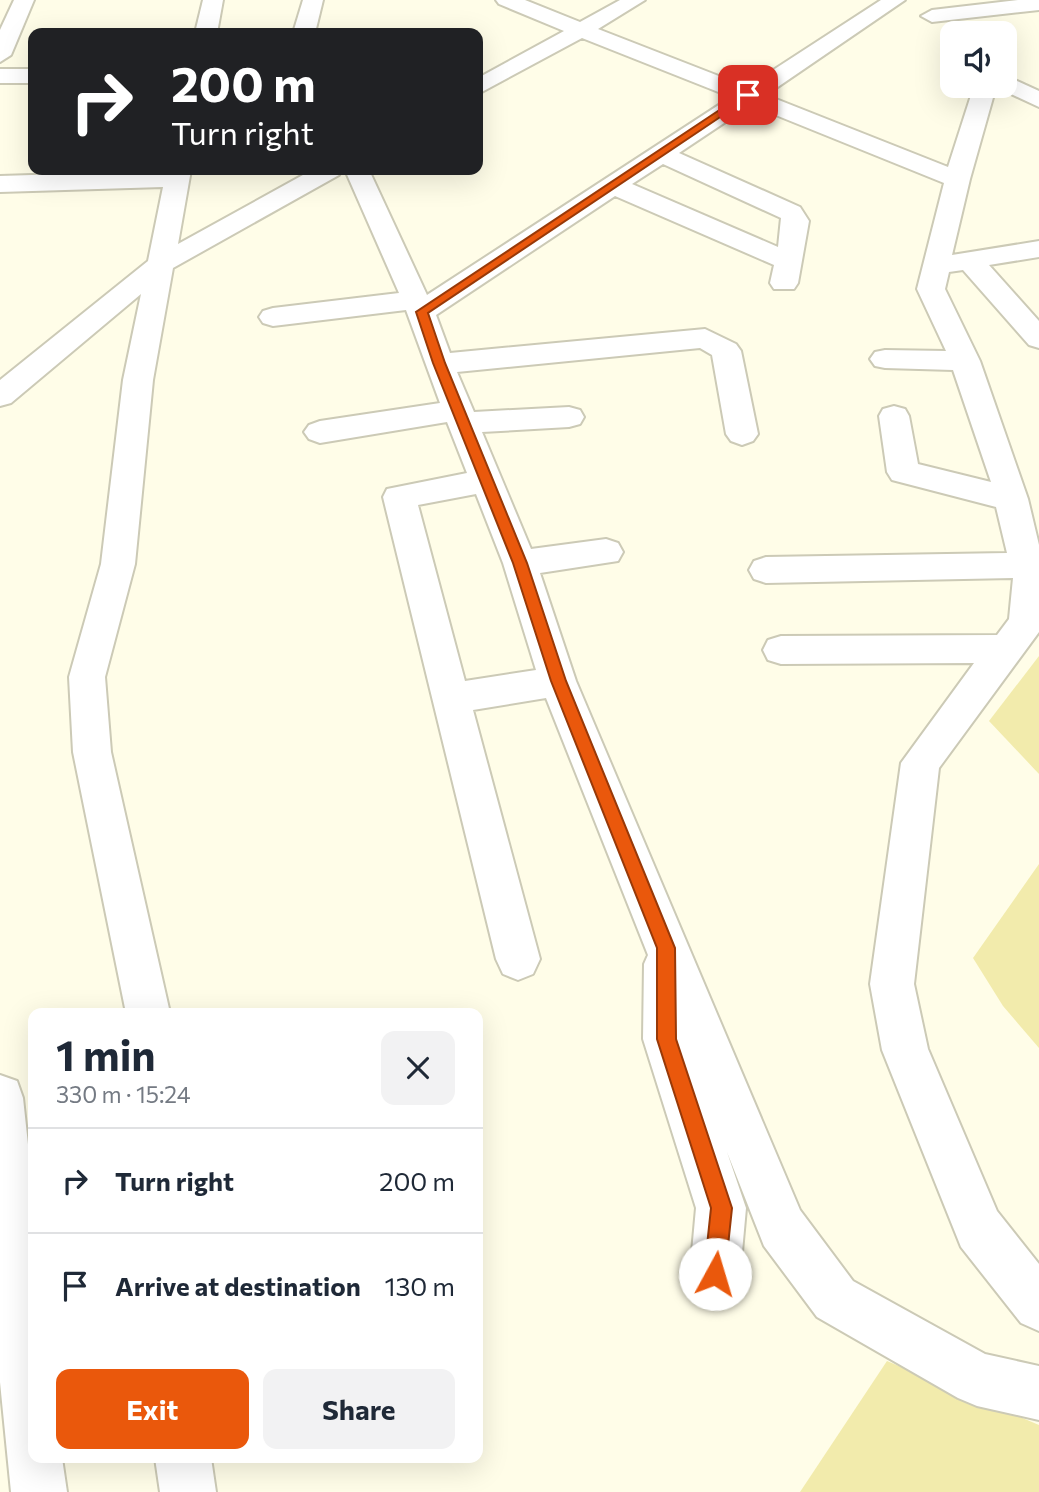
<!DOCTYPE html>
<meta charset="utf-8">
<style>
:root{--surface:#fff;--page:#f2f2f3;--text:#1f2937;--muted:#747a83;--line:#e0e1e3;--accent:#ea580c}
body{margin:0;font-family:Commissioner,sans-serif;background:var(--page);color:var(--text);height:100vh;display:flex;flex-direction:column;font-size:26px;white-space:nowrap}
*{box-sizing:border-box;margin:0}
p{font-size:23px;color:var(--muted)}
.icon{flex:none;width:38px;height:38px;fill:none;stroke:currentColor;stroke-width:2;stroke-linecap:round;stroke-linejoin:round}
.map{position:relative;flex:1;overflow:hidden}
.side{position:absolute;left:28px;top:1008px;width:455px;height:455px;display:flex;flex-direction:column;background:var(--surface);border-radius:14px;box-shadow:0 7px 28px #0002}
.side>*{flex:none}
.top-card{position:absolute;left:28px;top:28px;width:455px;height:147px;border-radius:14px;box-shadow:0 7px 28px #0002;background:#202124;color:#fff;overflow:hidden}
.tools{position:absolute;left:940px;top:21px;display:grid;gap:14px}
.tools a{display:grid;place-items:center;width:77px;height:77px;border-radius:14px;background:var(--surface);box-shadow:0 7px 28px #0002;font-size:35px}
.pin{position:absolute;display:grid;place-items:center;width:60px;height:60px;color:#fff;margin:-30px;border-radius:14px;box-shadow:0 4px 10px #0006}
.me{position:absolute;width:77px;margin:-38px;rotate:6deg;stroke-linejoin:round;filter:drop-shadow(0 0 5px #0008)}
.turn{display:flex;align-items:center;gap:24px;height:147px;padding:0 28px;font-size:32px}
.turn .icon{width:91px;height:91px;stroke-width:2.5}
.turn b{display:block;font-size:49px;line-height:60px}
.round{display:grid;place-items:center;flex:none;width:74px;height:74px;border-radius:14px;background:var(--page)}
.headline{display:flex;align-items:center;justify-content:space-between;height:119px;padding:0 28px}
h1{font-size:42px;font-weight:700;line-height:52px}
.button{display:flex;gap:14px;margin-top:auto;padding:14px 28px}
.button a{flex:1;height:80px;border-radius:14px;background:var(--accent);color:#fff;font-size:28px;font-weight:700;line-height:80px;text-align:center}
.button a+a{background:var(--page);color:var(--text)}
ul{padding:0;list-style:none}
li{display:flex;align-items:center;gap:21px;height:105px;padding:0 28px;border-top:2px solid var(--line)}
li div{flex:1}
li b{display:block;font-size:26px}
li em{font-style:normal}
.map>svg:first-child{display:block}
</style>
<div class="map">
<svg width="1039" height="1492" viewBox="0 0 1039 1492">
<rect width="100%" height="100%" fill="#fffde8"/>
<g fill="#f2ebac">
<path d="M1039,656V774L989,721Z"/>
<path d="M1039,864V1048L1003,1006L973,958Z"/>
<path d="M887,1361L1039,1425V1492H800Z"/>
</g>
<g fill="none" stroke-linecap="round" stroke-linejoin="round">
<defs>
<g id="minor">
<path d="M14,0H34L11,55L0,62V30Z"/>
<path d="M203,0H223L217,33H195Z"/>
<path d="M303,0H323L315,33H293Z"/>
<path d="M496,0H525L580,22L620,0H645L598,29L747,87L881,0H905L766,95L948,167L974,86H1004V75L1039,91V107L996,87L970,179L952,255L1039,241V257L989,265L1039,321V348L1029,345L963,270L949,272L945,289L980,361L1028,499L1039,545V632L939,768L914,984L928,1049L997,1211L1039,1264V1331L1021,1323L961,1247L882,1050L870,984L901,763L974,663L781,664L768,660L763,650L768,640L781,636L997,635L1009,619L1013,578L766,583L754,579L749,570L754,561L766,557L1007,553L996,507L892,480L887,472L879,416L883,409L894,406L905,409L909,416L918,464L991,482L953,370L885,368L875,366L870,359L875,352L885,350L946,351L917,289L944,183L751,105L679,153L800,207L809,221L798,283L794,289H774L770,283L774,265L615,196L436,315L450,353L705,329L736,344L741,351L758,434L753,441L742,445L731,441L726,434L712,355L700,348L457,372L474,412L569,407L580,410L584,417L580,424L569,427L482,432L531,549L606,539L618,543L623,552L618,561L540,573L576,681L800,1210L853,1281L985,1354L1039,1366V1420L977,1406L958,1398L817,1317L764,1246L727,1152L746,1208L740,1274L733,1292L715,1299L697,1292L690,1274L696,1208L643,1039L644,964L648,955L546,698L473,710L540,959L533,974L518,980L503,974L496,959L383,497L387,489L467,473L447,422L320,443L309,439L304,432L309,425L320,421L440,403L406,310L273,326L263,323L259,317L263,311L273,308L399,293L345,170H369L427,295L731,97L582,38L478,94V78L564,31L499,4ZM663,164L781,218L778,247L632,184ZM476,494L503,563L536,670L465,681L418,505Z"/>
<path d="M1018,0H1039V10L932,22L921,16L932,10Z"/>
<rect x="0" y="69" width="33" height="14"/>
<path d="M191,170L178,244L312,170H342L339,175L173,268L153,380L135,564L105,677L111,752L170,1013H126L73,752L69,677L101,564L123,380L141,294L11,403L0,406V380L148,261L163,187L0,192V176Z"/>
<path d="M0,1075L17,1081L23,1098L33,1191V1458H62L67,1492H11L0,1382Z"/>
<path d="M155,1458H211L216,1492H160Z"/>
</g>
</defs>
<use href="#minor" stroke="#cccab6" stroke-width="4"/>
<use href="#minor" fill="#fff" fill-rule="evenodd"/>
</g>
<path fill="#ea580c" stroke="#983908" stroke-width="2" d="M745,93L753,95L428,313L445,363L527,563L566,681L675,948L676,1039L732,1208L725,1274L722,1281L715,1285L707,1281L704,1274L711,1208L657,1039V948L551,681L513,563L433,363L416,312Z"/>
</svg>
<div class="tools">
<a><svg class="icon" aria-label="sound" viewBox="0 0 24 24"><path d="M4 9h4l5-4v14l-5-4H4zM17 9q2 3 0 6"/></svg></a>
</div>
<div class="pin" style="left:748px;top:95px;background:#d93025"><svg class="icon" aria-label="arrive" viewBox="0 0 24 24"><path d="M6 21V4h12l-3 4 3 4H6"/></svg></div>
<svg class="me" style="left:715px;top:1274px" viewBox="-20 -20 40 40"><circle r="19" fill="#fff"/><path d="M0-13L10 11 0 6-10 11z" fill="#ea580c"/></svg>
<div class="top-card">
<div class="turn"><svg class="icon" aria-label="right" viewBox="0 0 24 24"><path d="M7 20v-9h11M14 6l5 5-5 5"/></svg><div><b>200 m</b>Turn right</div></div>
</div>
<section class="side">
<div class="headline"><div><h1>1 min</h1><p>330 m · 15:24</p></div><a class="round"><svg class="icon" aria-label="close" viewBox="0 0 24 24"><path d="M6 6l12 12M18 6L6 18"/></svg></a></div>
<ul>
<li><svg class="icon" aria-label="right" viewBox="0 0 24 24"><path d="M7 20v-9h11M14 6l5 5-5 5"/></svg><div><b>Turn right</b></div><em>200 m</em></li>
<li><svg class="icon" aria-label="arrive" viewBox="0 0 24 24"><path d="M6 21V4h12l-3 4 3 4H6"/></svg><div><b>Arrive at destination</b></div><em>130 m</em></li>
</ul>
<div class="button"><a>Exit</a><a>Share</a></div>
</section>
</div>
